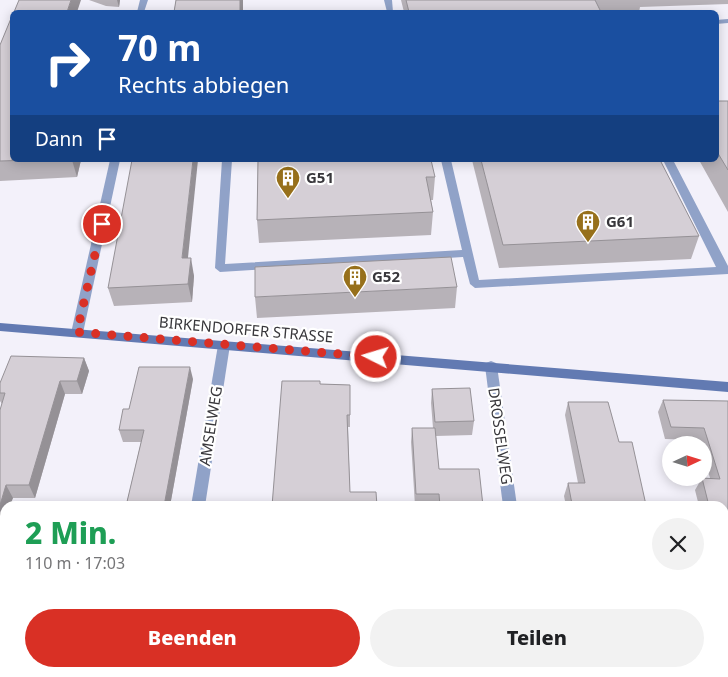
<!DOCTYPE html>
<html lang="de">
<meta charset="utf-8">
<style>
:root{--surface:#fff;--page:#f2f2f2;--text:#202124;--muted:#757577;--accent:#d93025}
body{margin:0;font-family:"Noto Sans",sans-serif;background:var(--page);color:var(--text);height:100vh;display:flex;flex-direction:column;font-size:19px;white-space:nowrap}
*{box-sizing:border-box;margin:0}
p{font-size:16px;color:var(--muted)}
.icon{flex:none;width:28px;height:28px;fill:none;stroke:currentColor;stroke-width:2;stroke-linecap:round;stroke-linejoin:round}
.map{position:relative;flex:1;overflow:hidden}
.drawer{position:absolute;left:0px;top:501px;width:729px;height:176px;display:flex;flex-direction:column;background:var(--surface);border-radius:15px 15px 0 0;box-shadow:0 2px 12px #0003}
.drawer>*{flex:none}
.hud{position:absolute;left:10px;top:10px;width:709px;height:152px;border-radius:8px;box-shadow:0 2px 12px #0003;background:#1a4fa0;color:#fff;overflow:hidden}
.needle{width:32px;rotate:86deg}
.tools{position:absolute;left:662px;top:436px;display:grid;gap:10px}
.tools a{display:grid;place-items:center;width:50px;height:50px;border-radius:50%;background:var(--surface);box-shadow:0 2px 12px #0003;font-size:25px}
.pin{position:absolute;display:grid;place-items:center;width:42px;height:42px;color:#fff;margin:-21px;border:2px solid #fff;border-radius:50%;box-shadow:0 1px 5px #0007}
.me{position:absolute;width:55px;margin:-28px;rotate:275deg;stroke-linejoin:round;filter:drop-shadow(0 0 4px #0008)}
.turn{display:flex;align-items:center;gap:18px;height:105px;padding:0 25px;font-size:22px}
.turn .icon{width:65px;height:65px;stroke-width:2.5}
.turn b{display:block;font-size:35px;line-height:42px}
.then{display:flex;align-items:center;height:48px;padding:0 25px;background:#0003;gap:10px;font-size:19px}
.round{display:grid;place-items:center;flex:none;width:52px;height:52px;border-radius:26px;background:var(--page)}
.head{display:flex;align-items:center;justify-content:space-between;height:85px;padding:0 25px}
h1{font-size:30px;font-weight:800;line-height:38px;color:#1e9e55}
.primary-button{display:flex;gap:10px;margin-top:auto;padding:10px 25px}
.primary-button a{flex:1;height:58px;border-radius:30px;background:var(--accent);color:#fff;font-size:20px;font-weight:800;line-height:58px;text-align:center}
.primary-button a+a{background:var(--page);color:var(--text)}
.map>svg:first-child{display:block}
</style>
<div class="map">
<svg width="728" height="677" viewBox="0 0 728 677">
<rect width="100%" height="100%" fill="#f3f1fa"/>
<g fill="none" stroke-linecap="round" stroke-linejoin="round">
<g fill="#90a2c8" fill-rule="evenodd">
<path d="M140,0H148L144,12H137Z"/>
<path d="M384,0H392L393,12H387Z"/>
<path d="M728,19V23L716,24V20Z"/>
<path d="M110,160H120L83,333L77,337L71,333Z"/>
<path d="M222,160H232L225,264L462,250L441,160H451L479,280L716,267L663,160H673L728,266V274L475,288L470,284L463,257L220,272L215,268Z"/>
</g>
<g fill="#90a2c8" fill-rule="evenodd">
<path d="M224,340L230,345L205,506H191L218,345Z"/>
<path d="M491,361L496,363L497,366L517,506H503L485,366L486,363Z"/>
<path d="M163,672H180V677H162Z"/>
<path d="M524,672H541L542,677H524Z"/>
</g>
<path fill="#627ab2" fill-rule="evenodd" d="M0,323L728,382V392L0,331Z"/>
</g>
<g fill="#b7b2b8">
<path d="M89,0H120L119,7L106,6Z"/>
<path d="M176,0H243V12H174Z"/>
<path d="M401,0H728V4L640,7L639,12H404Z"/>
<path d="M0,45L12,160H81L77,177L0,181Z"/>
<path d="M716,101H728V212L699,160H716Z"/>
<path d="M258,160L435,177L433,200H431L433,212L431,235L259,243L257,220Z"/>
<path d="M472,160H660L699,236L691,259L499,268Z"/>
<path d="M188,258L194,276L192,302L114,306L108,288Z"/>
<path d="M457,287L455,308L257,318L255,297Z"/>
<path d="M84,358L89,371L82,394H65L35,498H13L5,506V523L0,538H5V613L0,614V410L2,404L0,401V383Z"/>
<path d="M193,379L170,506H126L141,442H123L119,430L129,409Z"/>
<path d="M320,381V384L350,385V427H348L350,492L272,506Z"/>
<path d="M432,389L474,421L472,435L436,436L439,469L483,506H415L411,442L412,428H433L431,403Z"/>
<path d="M663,400L728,401V547H724V506H699L695,490L702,478H710L704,458V445H700L698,440L665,439L658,412Z"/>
<path d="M568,402L619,442L646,505V506H566L564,496L568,483H578L565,415Z"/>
<rect x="354" y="672" width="30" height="4"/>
<path d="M675,672L676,676L691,677H599V673Z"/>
</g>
<g fill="#959196">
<path d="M71,0H81L77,12H67Z"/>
<path d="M117,0H120L119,7Z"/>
<rect x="240" y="0" width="3" height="12"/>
<path d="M72,160H81L77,177Z"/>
<path d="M193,160H198L186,277L182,258Z"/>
<path d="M191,258L194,276L192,302L188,284Z"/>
<path d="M84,358L89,371L82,394L77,381Z"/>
<path d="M190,367L193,379L170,506H164Z"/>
<path d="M60,381L65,394L35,498L29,485Z"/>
<path d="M6,485L13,498L10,506H5V523L0,539V505Z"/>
<path d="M133,672H140L139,677H132Z"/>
</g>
<g fill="#d5cfd6" stroke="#959196">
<path d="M19,0H71L67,12H14Z"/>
<path d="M176,0H240V11L174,12Z"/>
<path d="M406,0H595L601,12H409Z"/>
<path d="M12,16V160H33L0,161V45Z"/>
<path d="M716,101H728V170L716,150Z"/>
<path d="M132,160H193L182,258H191L188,284L108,288Z"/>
<path d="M258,160H431L435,177H426L433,212L257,220Z"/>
<path d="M481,160H660L699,236L503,245Z"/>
<path d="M451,257L457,287L255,297V267Z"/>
<path d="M11,356L84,358L77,381H60L29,485H6L0,505V410L5,393H0V383Z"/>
<path d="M139,367H190L164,506H126L144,430H119L123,409H129Z"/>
<path d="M282,381H320V384L350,385V415H347L350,492H376L377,506H272Z"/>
<path d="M470,388L474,421L435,422L432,389Z"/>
<path d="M663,400L728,401V535H724V506H709L702,478L720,479L704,428L671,427Z"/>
<path d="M568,402H608L619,442H632L646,505L572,504L568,483H585Z"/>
<path d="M412,428H435L439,469H479L483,506H440L439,494H416Z"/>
<rect x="0" y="538" width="5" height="64"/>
<path d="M58,672H133L132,677H57Z"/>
<path d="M257,672H307L306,677H257Z"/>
<path d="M452,672H501L502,677H435H452Z"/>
<path d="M607,672H675L676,676H691V677H608Z"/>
</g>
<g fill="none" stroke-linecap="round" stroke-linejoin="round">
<path stroke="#d93025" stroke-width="9" stroke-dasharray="0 16.2" d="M102,224L77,332L376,357"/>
</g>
<defs>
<symbol id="building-pin" viewBox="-11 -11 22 30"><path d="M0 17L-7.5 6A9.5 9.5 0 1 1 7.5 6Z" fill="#97701b" stroke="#fff"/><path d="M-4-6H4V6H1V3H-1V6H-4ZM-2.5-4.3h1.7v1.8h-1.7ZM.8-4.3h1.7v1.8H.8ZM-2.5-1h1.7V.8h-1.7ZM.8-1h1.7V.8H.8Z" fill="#fff"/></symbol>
</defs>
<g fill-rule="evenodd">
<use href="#building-pin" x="274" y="164" width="28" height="38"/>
<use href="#building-pin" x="574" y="208" width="28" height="38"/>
<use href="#building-pin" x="341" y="263" width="28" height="38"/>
</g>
<g text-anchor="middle" stroke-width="4.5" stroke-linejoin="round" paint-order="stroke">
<g font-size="15" font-weight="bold" fill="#38373b" stroke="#fff" text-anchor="start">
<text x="306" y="183">G51</text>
<text x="606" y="227">G61</text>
<text x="372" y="282">G52</text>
</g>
<g font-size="15" fill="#38373b" stroke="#fff">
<text transform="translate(246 330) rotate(5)" y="5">BIRKENDORFER STRASSE</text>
<text transform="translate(211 426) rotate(-81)" y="5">AMSELWEG</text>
<text transform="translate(500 436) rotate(82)" y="5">DROSSELWEG</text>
</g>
</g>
</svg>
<div class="tools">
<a><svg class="needle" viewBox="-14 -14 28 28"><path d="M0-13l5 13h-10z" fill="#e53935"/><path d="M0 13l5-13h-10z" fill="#757577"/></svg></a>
</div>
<div class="pin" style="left:102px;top:224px;background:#d93025"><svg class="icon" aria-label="arrive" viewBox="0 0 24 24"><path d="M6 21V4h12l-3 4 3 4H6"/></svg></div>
<svg class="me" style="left:376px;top:357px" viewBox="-20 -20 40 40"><circle r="17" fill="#d93025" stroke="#fff" stroke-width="3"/><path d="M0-11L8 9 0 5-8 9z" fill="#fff"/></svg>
<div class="hud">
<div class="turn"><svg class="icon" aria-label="right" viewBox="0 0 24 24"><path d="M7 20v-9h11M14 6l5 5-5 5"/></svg><div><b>70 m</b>Rechts abbiegen</div></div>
<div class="then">Dann<svg class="icon" aria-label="arrive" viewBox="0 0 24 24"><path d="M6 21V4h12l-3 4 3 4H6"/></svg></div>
</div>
<section class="drawer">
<div class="head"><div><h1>2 Min.</h1><p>110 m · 17:03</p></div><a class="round"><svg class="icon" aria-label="close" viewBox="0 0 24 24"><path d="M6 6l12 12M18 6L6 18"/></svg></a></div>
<div class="primary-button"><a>Beenden</a><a>Teilen</a></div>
</section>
</div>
